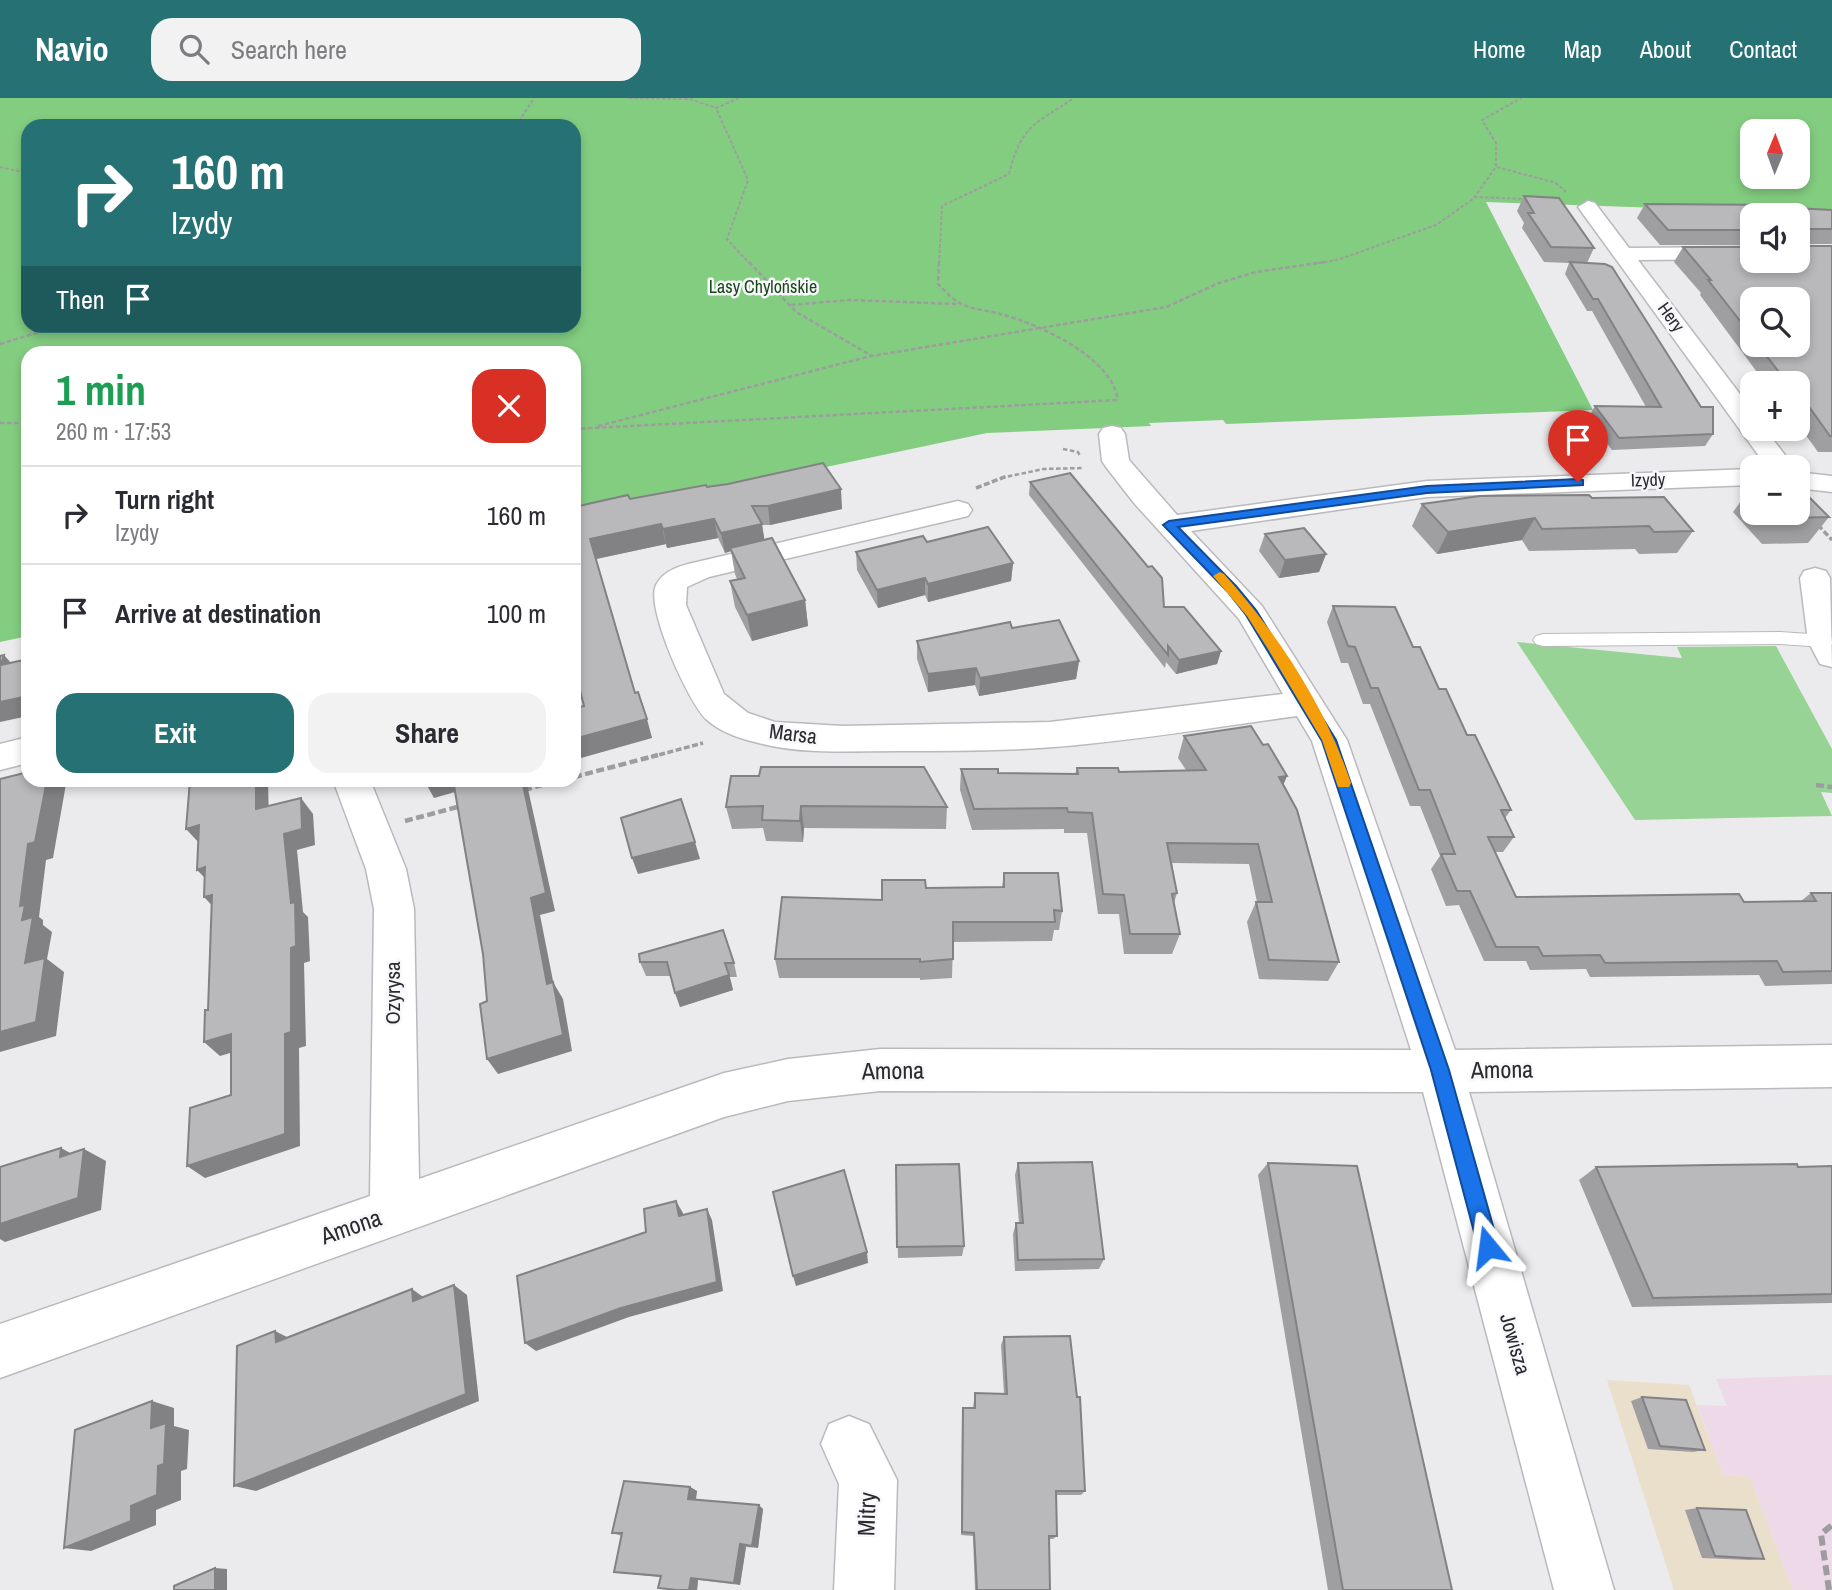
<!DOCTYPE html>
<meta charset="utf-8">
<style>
:root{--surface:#fff;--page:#f2f2f3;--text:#2b2b33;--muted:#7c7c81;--line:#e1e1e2;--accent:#267173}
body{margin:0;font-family:"Archivo Narrow",sans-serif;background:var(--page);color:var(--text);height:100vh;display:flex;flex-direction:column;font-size:26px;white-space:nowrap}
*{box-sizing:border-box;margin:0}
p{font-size:23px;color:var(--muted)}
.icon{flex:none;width:38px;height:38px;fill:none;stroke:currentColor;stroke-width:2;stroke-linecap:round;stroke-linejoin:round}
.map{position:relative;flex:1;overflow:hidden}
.sheet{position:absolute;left:21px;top:248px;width:560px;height:441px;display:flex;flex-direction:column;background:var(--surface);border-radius:21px;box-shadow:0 4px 10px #0003}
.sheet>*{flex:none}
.guide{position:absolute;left:21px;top:21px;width:560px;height:214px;border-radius:21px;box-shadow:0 4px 10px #0003;background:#267173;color:#fff;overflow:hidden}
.needle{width:46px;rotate:1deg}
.fabs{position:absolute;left:1740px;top:21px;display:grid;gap:14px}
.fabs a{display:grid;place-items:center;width:70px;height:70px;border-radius:14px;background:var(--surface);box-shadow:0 4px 10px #0003;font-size:35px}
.pin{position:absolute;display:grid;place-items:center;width:60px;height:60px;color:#fff;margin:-72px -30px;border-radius:50% 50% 50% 0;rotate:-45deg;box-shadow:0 0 7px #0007}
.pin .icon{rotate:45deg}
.me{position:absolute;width:77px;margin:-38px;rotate:344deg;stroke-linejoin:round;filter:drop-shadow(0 0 5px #0008)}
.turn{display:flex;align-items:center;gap:24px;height:147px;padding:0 35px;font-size:32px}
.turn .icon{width:91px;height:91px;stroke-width:2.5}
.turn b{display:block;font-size:49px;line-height:60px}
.then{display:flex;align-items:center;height:66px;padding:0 35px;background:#0003;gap:14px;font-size:26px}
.round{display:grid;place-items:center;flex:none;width:74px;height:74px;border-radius:21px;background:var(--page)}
.overview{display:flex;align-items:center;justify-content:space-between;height:119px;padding:0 35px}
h1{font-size:42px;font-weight:800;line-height:52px;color:#1e9e55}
.action{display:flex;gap:14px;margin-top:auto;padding:14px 35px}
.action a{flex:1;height:80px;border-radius:21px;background:var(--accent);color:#fff;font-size:28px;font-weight:800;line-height:80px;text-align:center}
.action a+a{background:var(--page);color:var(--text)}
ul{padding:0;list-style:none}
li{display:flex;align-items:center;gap:21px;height:98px;padding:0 35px;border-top:2px solid var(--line)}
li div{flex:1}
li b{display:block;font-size:26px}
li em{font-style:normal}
header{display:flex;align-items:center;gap:42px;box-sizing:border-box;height:98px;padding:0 35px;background:var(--accent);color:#fff}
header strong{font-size:33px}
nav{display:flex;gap:38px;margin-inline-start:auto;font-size:24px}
.search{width:490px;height:63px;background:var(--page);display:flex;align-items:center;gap:18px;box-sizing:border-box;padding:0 24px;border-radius:21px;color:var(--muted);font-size:26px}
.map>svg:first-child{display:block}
</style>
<header>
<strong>Navio</strong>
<div class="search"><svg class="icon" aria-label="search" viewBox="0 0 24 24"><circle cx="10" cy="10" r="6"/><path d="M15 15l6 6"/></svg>Search here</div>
<nav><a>Home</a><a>Map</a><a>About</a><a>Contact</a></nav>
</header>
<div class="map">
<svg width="1832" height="1492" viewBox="0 0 1832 1492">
<rect width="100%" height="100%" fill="#ebeaed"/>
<path fill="#eadfcb" d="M1607,1282L1689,1287L1723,1377L1750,1379L1793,1492H1674Z"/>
<path fill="#eed9e8" d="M1832,1277V1492H1793L1750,1379L1723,1377L1697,1307L1727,1308L1716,1281Z"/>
<path fill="#97d394" d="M1517,544L1682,560L1677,549L1776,548L1832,651V695L1821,694L1832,718L1635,722Z"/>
<path fill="#83cd81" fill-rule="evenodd" d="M0,0H1832V116L1486,104L1593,312L1226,326L1223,322L1149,325L1151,328L987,335L574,422V256H28V538L0,544ZM28,28H574V228H28ZM1752,33H1797V79H1752Z"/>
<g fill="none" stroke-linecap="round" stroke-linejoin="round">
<defs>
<path id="service" d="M1780,534L1824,537L1831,538L1832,546L1824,549L1780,546L1543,548L1536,546L1533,542L1536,538L1543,536Z"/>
<g id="minor">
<path d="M1588,103L1595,105L1629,150L1752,149V161L1638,162L1752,312V331H1765L1794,369H1767L1578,109Z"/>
<path d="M1112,328L1121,330L1125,336L1129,362L1177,417L1427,383L1752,371V387L1427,399L1191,433L1262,508L1347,642L1455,952L1832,947V989L1469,994L1614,1492H1554L1423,994L880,993L788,1003L724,1019L0,1280V1226L370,1098L374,811L366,771L333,682H370L406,771L414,811L419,1081L724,975L788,961L880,951L1411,952L1312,643L1297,618C1223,628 1150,640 1077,647C1017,653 957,653 897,653C849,653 801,657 755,644C738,640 721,634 707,622C689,606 645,509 656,487C665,470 684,467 701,463L958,403L968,406L972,412L968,418L709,479L687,489L686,507L724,596L748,615L775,624L843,628L1050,624L1283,596L1239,521L1134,405L1106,369L1102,363L1099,336L1103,330Z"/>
<path d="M1797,374L1832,378V394L1797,390Z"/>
<path d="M1815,470L1826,473L1830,480L1832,569L1820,566L1808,543L1800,480L1804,473Z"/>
<path d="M28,639V665L0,672V646Z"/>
<path d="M849,1318L869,1326L897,1382L894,1492H834L839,1386L821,1346L829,1326Z"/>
</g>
</defs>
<use href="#service" stroke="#bab9bd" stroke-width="2"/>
<use href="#minor" stroke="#bab9bd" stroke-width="3"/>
<g stroke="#9d9c9f" stroke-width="2" stroke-dasharray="3.5 2" stroke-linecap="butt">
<path d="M629,0L690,1L716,10"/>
<path d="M739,0L716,10L748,82L727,141L750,166"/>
<path d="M516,28L534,0"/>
<path d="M0,69L28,75"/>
<path d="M1497,69L1556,85L1566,94"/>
<path d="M1474,99L1528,101"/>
<path d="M939,166L942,108L1009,76C1022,26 1034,27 1074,0"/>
<path d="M1313,166L1337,162L1436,127L1473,101L1496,69V45L1482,22L1521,0"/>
</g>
<g stroke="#9d9c9f" stroke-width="2.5" stroke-dasharray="4.5 2.5" stroke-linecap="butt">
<path d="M749,164L796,214L872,258L1166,209L1219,185L1256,174L1325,164"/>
<path d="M939,164L938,186C946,194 953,202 963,207C975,212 988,212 1000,216C1039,226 1112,259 1118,302"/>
<path d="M791,207L849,202L959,206"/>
<path d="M0,246L59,228"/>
<path d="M0,325H28"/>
<path d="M598,328L871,258"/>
<path d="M574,331L1118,302"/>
<path d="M1063,351L1078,354L1080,358"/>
<path d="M1001,380L1043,371L1084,370"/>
</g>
<g stroke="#9d9c9f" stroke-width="3.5" stroke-dasharray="6 2.5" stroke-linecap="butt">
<path d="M976,390L1007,378"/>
<path d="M1818,427L1832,442"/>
<path d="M651,659L703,645"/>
</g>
<g stroke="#9d9c9f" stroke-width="4.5" stroke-dasharray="8 3.5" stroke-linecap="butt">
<path d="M574,679L658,657"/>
<path d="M1816,687L1832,689"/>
<path d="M524,692L560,682"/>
<path d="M405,723L461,708"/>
</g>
<path stroke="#9d9c9f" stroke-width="6" stroke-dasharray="10 5" stroke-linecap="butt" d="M1829,1492L1821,1436L1832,1427"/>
<use href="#service" fill="#fff" fill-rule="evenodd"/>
<use href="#minor" fill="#fff" fill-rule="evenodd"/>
</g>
<g fill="#9f9ea1" fill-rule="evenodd">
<path d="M1524,98L1594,150L1587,165L1713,336L1705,348L1612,352L1588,320L1595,308L1646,309L1592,213H1587L1565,176L1569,165L1544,164L1522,130L1524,125L1517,113Z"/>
<path d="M1645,106L1832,112V146H1806V148H1832V354H1818L1797,325V285H1765L1700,197L1701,195L1674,164L1683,149L1797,163L1752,117V147H1660L1637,120ZM1752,201L1797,247H1752Z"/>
<path d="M1030,384L1164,509L1221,553L1217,566L1176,576L1166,564L1165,570L1029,397Z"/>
<path d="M1752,388V415H1797L1829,419L1808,445L1762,446L1733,414Z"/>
<path d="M707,389L842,411L770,427H762L764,442L805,502L808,528L752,543L735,509L730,483L737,481L735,476L731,453L725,455L718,440L667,450L666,446L596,461L635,595L652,640L584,608L574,409L630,401Z"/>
<path d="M1592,400L1693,433L1677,455L1639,456L1635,451L1529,453L1522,442L1437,456L1412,428L1422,406Z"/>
<path d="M1265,436L1326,456L1319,474L1279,480L1259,453Z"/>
<path d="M927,444L1013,465L1011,483L928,504L925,497L878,510L857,472L856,454Z"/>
<path d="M1333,508L1413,549L1467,637L1511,712L1505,720L1514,739L1503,754H1495L1516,799L1744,804L1801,803L1811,795H1832V886L1765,888L1759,877L1590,879L1586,871L1530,872L1526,863H1484L1459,807L1446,808L1431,771L1440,758L1420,708H1410L1370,606H1363L1348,565H1341L1327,524Z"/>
<path d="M1012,530L1079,563L1076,581L979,598L975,587L928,594L917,561V543Z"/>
<path d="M1184,638L1263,647L1287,678L1283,687L1339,864L1328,883L1259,881L1247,824L1256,804H1257L1249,766L1172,765L1177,795L1174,805L1180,836L1172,856H1124L1119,816H1098L1087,735H1064V731L972,732L960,692L961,671L998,675L1075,676L1077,670L1119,674L1186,672L1178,660Z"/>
<path d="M731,678L947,709L946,731L804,730L803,744L766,743L763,730L732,731L726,709Z"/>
<path d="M1004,775L1062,813L1059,832H1054L1052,843L953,844L952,880L920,882V880H779L775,861L882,802L926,790L1002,789Z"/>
<path d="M640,864L734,865L737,879H730L733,892L680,909L671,878H646Z"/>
<path d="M1018,1065L1104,1161L1099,1171L1015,1173L1013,1136L1016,1125H1019L1015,1077Z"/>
<path d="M1268,1065L1452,1492H1328L1258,1077Z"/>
<path d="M896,1067L964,1148L962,1158L898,1160Z"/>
<path d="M1832,1068V1205L1632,1209L1579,1082L1596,1069Z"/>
<path d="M1004,1239L1085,1393L1081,1397H1056L1057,1438L1053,1441H1049L1050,1492H975L973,1438L961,1437L962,1316L963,1310H973L975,1295L1004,1296L1001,1247Z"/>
<path d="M1642,1299L1705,1352L1693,1354L1648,1351L1631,1303Z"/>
<path d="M690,1389L697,1393L696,1402L763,1411L758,1450L746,1449L740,1487L698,1482L697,1492H672L658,1490L660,1479L614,1474L622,1438L612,1435Z"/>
<path d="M1697,1410L1764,1461L1750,1462L1702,1460L1685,1412Z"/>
</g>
<g fill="#828183">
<path d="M841,391L842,411L770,427L768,408Z"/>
<path d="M1535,420L1522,442L1437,456L1448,434Z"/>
<path d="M714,421L718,440L667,450L663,431Z"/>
<path d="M661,426L666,446L596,461L590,441Z"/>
<path d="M762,426L765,445L730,450L731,453L725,455L721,435Z"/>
<path d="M1326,456L1319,474L1279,480L1285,462Z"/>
<path d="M1013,465L1011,483L928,504V486Z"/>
<path d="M925,480V497L878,510L877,492Z"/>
<path d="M805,502L808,528L752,543L747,517Z"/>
<path d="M1221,553L1217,566L1176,576L1179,562Z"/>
<path d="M4,557L19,574L1,567Z"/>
<path d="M1079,563L1076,581L979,598L980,580Z"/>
<path d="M976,570L975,587L928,594V576Z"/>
<path d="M28,598V618L0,624V604Z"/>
<path d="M647,621L652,640L574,662V641Z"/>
<path d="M1287,678L1278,699L1279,679Z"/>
<path d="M47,682H62L66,686L53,760L46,762L39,819L43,822V827L52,834L47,861L64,874L56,938L0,954V934L25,865L22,822L20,808L28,746Z"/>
<path d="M256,682H268L269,727L256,711Z"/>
<path d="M424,682H456L462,692L434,700Z"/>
<path d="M522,682H526L555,813L540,817L556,898L553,884L563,901L572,953L498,976L487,961L547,886L531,800Z"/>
<path d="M301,700L313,716L315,747L297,752L303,814L308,819L310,863L304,865L306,948L299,950L300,1048L205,1080L187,1068L285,936L291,805L284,736Z"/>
<path d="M801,708L804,730L803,744L800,723Z"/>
<path d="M199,727L201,747L186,731Z"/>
<path d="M695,744L700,761L638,776L632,760Z"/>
<path d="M205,769L212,787L197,772Z"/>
<path d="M212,797L219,815L204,799Z"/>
<path d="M729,877L733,892L680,909L675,895Z"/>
<path d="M231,936L247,950L220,958L204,944Z"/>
<path d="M61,1050L83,1062L84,1051L106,1063L101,1112L5,1144L0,1141V1126L60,1059Z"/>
<path d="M676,1103L683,1115L685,1129L679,1118Z"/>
<path d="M707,1111L712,1122L723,1193L629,1219L536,1253L525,1245Z"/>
<path d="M867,1154L868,1165L796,1188L793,1178Z"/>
<path d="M454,1187L467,1197L479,1303L256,1393L234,1388Z"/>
<path d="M412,1191L426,1201L413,1203Z"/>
<path d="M275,1233L293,1242L276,1244Z"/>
<path d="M152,1303L174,1310V1328L189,1332L187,1371L181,1373V1402L156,1412V1427L91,1453L64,1450L131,1408L158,1368L151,1330Z"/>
<path d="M690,1389L697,1393L695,1405L688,1401Z"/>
<path d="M759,1407L763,1411L758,1450L752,1448Z"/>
<path d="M740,1446L746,1449L740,1487L734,1485Z"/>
<path d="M215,1470L227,1471V1492H215Z"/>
<path d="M691,1480L698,1482L697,1492H689Z"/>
</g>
<g fill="#b9b8bb" stroke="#828183" stroke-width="2">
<path d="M1524,98L1559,100L1594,150L1551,149L1528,115H1534Z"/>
<path d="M1645,106L1789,107L1793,110L1832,112V131H1806L1804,133L1806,148H1832V338H1830L1797,292V285H1792L1788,279L1779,274L1758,247H1797V201H1752V238L1708,182H1711L1683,149H1752V163H1797V117H1752V132H1668Z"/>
<path d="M1570,164L1605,166L1612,169L1701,309H1713V336L1619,340L1595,308L1661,309L1598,201H1593Z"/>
<path d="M823,365L841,391L768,408H752L762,426L721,435L714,421L663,431L661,426L590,441L635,595L638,594L647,621L574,641V610L584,608L574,570V409L628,397L630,401L706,387L707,389L728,386Z"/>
<path d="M1070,375L1148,469L1152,468L1162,480L1164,509H1184L1221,553L1179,562L1168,548V557L1030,384Z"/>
<path d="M1797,387L1829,419L1783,420L1778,415H1797Z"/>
<path d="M1589,397L1592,400L1664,399L1693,433L1654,434L1649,428L1542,431L1535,420L1448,434L1422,406L1480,398Z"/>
<path d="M988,429L1013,465L928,486L925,480L877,492L856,454L923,438L927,444Z"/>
<path d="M1304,430L1326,456L1285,462L1265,436Z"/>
<path d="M772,440L805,502L747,517L730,483L745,480L730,450Z"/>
<path d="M1333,508L1395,509L1413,549H1420L1439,591H1446L1467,637H1475L1511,712H1501L1514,739H1488L1516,799L1739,796L1744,804L1816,803L1811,795H1832V873L1783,874L1777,863L1605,865L1600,857L1543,858L1538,849H1496L1470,793H1457L1441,756H1455L1430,692H1419L1378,590H1371L1355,549L1348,548Z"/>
<path d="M1059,522L1079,563L980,580L976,570L928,576L917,543L1010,524L1012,530Z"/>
<path d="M4,557L1,567L28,561V598L0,604V558Z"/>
<path d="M1251,628L1263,647L1268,646L1287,678L1279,679L1297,712L1339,864L1269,862L1256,804H1272L1258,746L1167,745L1177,795L1172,796L1180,836H1130L1124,797L1103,796L1092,715L1068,714L1067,710L974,711L961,671H998V675L1078,676L1077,670H1118L1119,674L1206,672L1184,638Z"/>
<path d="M761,669H924L947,709L801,708L800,723L762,722L763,708L726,709L731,678H759Z"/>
<path d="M28,674V682H47L35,744L28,746L20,808L25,807L22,822L33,819L25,865L45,860L36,924L0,934V681Z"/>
<path d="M190,682H256V711L301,700L302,731L284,736L291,805L295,804L296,848L291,850V934L285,936V1036L187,1068L190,1010L231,997V936L204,944L205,912H208L212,797L204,799L205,769L197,772L199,727L186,731Z"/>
<path d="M453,682H522L546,795L531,800L547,886L553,884L563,937L487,961L480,906L487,903L483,856Z"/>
<path d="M681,701L695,744L632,760L621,720Z"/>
<path d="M1004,775H1058L1062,813L1054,812L1055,824H953V861L920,864V861H775L782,799L882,802V782H925L926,790L1004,789Z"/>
<path d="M723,832L734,865H725L729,877L675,895L667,864H640L639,856Z"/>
<path d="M61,1050L60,1059L84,1051L78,1100L0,1126V1069Z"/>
<path d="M1092,1064L1104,1161L1018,1162L1016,1125H1023L1018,1065Z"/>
<path d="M1268,1065L1357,1068L1452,1492H1343Z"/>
<path d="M959,1066L964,1148L897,1149L896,1067Z"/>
<path d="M1797,1066L1798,1069L1832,1068V1196L1653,1200L1596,1069L1712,1067Z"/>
<path d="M844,1072L867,1154L793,1178L773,1094Z"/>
<path d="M676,1103L679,1118L707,1111L717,1184L621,1210L525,1245L517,1178L646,1134L644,1111Z"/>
<path d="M454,1187L466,1296L234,1388L237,1248L275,1233L276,1244L412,1191L413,1203Z"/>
<path d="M1070,1238L1077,1299H1080L1085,1393H1056L1057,1438H1049L1050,1492H977L974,1435L962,1434L963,1310H975V1295L1007,1296L1004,1239Z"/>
<path d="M1642,1299L1686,1302L1705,1352L1660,1348Z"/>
<path d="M152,1303L151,1330L166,1325L164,1366L158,1368L157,1397L131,1408V1423L64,1450L75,1332Z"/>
<path d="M624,1383L690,1389L688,1401L759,1407L752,1448L740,1446L734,1485L691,1480L689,1492H677L658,1490L661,1478L614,1474L622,1435H612Z"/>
<path d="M1697,1410L1746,1412L1764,1461L1715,1458Z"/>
<path d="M215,1470V1492H174V1488Z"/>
</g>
<path fill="#1a73e8" stroke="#114b97" stroke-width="2" d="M1578,381L1583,382V387L1427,395L1178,429L1236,488L1256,512L1336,642L1449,972L1499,1149L1496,1156L1488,1159L1481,1156L1478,1149L1431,972L1322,643L1246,517L1227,493L1163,427L1169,423L1427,388Z"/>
<path fill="#f59e0b" d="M1220,474L1224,476C1278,536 1325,608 1351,685L1349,689H1338L1322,642L1268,551L1247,518L1213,478Z"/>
<g text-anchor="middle" stroke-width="5" stroke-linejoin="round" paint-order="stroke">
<g font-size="18" fill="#184a18" stroke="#f8f7fb">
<text x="763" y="195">Lasy Chylońskie</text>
</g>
<g font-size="18" fill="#2b2a2c" stroke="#f8f7fb">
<text transform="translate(1671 219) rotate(54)" y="6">Hery</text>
<text transform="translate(1648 382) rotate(-2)" y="6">Izydy</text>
</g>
<g font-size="21" fill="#2b2a2c" stroke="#f8f7fb">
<text transform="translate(793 636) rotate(7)" y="7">Marsa</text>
<text transform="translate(393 895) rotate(-90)" y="7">Ozyrysa</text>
<text transform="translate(1515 1246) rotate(74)" y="7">Jowisza</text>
</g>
<g font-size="24" fill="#2b2a2c" stroke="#f8f7fb">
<text transform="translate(1502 972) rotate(-1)" y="8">Amona</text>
<text transform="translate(893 973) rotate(-1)" y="8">Amona</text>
<text transform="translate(351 1129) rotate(-19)" y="8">Amona</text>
<text transform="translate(867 1416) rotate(-88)" y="8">Mitry</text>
</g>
</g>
</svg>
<div class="fabs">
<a><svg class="needle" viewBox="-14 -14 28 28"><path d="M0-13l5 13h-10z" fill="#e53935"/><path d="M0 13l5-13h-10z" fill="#7c7c81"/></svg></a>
<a><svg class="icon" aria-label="sound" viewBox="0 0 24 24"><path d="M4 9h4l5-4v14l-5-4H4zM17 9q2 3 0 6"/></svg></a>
<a><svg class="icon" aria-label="search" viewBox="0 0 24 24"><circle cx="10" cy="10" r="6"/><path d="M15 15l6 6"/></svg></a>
<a>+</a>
<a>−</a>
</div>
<div class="pin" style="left:1578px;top:384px;background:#d93025"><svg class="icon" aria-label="arrive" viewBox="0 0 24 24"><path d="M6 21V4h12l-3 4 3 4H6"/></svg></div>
<svg class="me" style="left:1488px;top:1149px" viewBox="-20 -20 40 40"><path d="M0-17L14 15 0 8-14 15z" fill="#1a73e8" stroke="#fff" stroke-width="4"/></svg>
<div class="guide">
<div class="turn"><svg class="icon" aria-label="right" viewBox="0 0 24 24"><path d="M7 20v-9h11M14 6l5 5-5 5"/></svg><div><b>160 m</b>Izydy</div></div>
<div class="then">Then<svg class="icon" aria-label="arrive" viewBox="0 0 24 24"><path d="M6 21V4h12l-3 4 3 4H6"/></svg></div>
</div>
<section class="sheet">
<div class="overview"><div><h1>1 min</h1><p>260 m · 17:53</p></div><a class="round" style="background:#d93025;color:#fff"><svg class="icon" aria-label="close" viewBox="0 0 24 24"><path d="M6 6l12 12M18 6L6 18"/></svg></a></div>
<ul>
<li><svg class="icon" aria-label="right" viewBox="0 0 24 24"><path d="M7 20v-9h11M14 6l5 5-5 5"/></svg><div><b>Turn right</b><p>Izydy</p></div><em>160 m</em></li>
<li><svg class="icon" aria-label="arrive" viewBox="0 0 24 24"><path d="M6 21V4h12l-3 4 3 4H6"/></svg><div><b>Arrive at destination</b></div><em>100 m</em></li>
</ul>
<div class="action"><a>Exit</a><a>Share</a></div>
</section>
</div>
